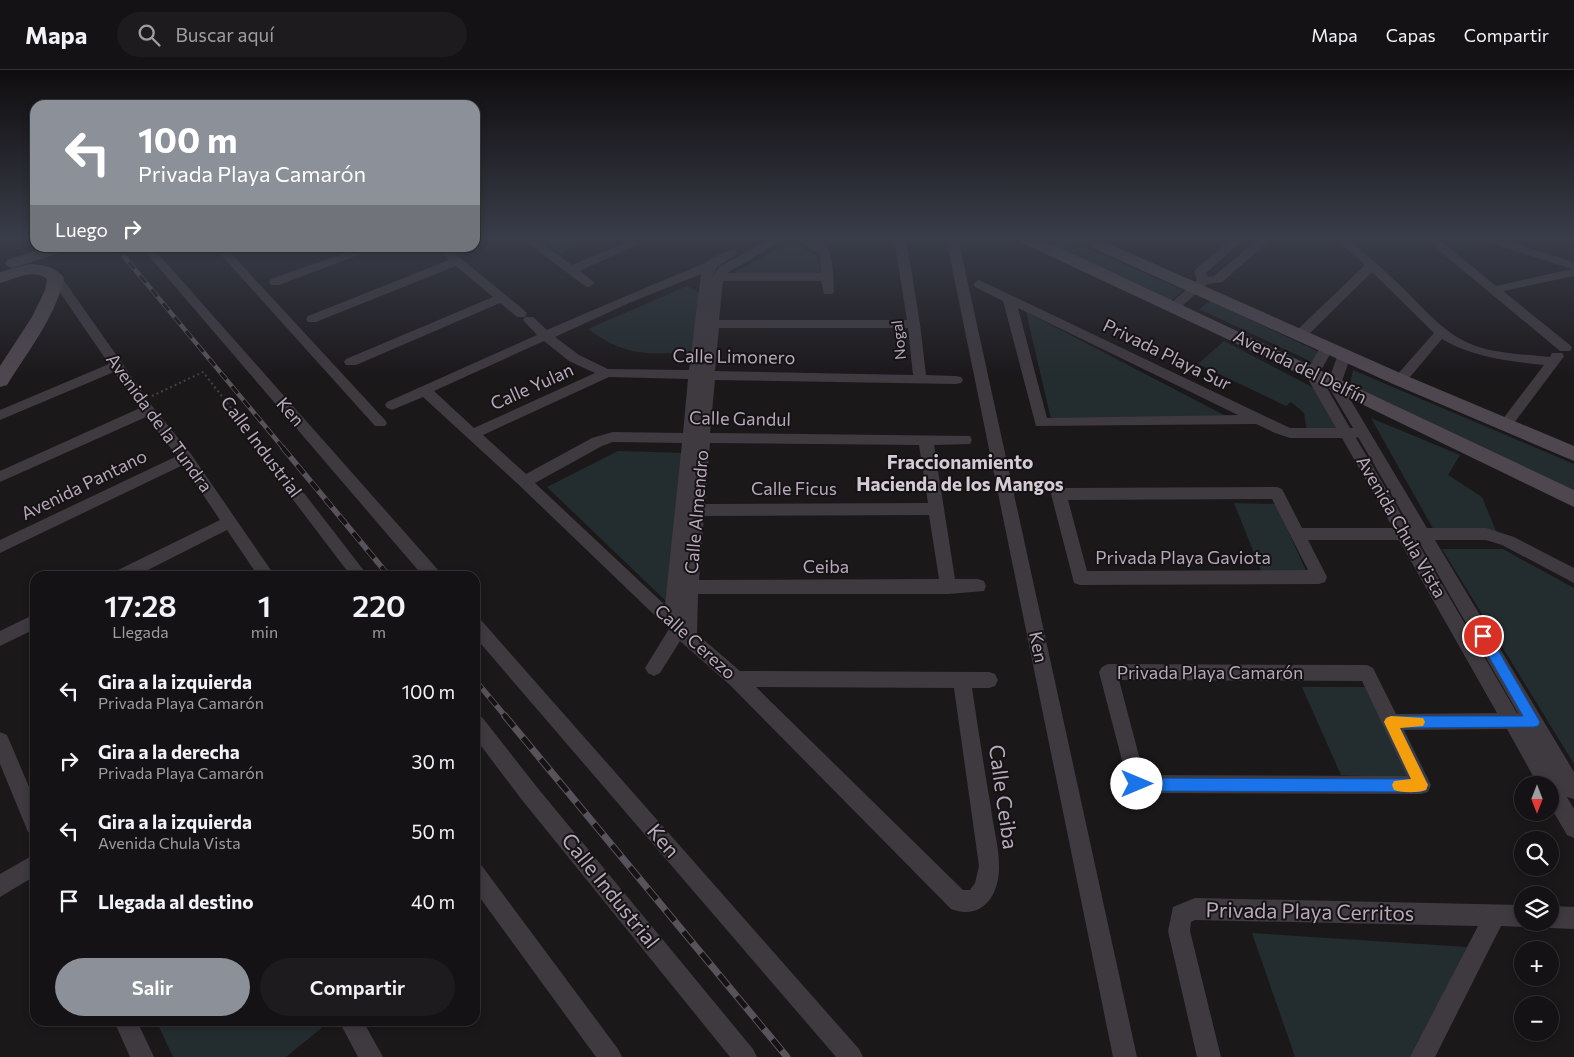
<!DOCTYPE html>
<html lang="es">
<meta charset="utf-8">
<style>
:root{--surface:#141214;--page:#1d1b1d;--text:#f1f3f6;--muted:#9d9ea0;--line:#333234;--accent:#8c9099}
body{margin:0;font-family:Commissioner,sans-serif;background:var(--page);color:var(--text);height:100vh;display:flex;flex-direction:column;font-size:19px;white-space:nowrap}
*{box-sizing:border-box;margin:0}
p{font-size:16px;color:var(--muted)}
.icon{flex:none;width:28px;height:28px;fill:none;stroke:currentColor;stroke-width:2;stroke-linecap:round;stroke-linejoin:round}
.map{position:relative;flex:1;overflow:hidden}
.drawer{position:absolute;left:30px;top:501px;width:450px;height:455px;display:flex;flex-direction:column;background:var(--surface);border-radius:15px;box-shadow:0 2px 8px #0003,0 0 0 1px var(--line)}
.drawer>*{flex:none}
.banner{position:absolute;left:30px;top:30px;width:450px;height:152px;border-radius:15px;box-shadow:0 2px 8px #0003,0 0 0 1px var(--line);background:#8c9099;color:#fff;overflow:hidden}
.needle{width:32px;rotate:180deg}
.buttons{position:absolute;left:1514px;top:706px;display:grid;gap:10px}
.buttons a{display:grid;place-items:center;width:45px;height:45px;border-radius:50%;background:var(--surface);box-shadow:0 2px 8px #0003,0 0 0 1px var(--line);font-size:25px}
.pin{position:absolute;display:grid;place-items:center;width:42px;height:42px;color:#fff;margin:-21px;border:2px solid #fff;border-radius:50%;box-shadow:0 1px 5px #0007}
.me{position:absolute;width:55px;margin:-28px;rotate:90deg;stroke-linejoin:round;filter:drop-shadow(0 0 4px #0008)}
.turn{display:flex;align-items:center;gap:18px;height:105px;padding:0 25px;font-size:22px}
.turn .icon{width:65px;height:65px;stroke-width:2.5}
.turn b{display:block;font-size:35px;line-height:42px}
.then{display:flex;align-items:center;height:48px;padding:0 25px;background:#0003;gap:10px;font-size:19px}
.eta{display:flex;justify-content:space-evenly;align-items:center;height:85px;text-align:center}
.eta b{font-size:30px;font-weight:600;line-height:35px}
.cta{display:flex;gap:10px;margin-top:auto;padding:10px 25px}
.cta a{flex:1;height:58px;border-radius:30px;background:var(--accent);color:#fff;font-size:20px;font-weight:600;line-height:58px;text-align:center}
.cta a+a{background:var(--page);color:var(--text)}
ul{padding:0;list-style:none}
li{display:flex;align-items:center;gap:15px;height:70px;padding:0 25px}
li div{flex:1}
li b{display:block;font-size:19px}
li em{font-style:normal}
header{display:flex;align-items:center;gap:30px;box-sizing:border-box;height:70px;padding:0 25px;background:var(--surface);border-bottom:1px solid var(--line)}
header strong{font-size:24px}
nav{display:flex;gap:28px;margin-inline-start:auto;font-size:18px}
.search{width:350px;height:45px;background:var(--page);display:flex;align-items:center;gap:12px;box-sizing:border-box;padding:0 18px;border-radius:28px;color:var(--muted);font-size:19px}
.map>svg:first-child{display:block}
</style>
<header>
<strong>Mapa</strong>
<div class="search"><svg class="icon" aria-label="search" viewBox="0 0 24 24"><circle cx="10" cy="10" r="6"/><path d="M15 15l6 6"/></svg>Buscar aquí</div>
<nav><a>Mapa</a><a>Capas</a><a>Compartir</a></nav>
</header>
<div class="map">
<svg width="1574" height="987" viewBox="0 0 1574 987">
<rect width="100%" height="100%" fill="#1b181a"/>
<g fill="#232c2e">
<path d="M561,168H598L560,184L548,173Z"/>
<path d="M1031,168H1066L1183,220L1171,231Z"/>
<path d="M792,171L820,188V204H732Z"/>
<path d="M687,216L700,223L692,283C646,283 628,288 588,259Z"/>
<path d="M1210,231L1321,283L1314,293L1199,239Z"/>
<path d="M1026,242L1226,346L1051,349Z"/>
<path d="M1224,271L1316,319L1339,358L1307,361L1304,343L1291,332L1286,336L1198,294Z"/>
<path d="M1353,300L1574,394V420L1349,318Z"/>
<path d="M1371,348L1460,385L1448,405L1482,427L1496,461L1435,462Z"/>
<path d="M618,381L684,383L669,534L547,417Z"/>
<path d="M1234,433L1276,434L1308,505L1262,503Z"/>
<path d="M1442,479H1503L1574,518V694Z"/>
<path d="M1302,617H1365L1410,708L1341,705Z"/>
<path d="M1252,863L1467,877L1413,987H1295Z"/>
<path d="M167,951H330L286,987H173L159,957Z"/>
</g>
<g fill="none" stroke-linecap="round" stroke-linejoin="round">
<path stroke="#453f47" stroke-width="2" stroke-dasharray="2 3" stroke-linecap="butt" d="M152,326L203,302L263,379"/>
<path stroke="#453f47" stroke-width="2.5" stroke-dasharray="2.5 4" stroke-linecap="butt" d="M262,378L291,416"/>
<g fill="#3f3940" fill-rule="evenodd">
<path d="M494,168H507L501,171Z"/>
<path d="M521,168H534L572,195L636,168H651L580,201L595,213L589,217L585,216Z"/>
<path d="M773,168H787L727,203H821L820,184L795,168C836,166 832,190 834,221L832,224H824L821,211H723L719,250H907L894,168H906L920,254L926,305L956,306L961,307L963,310L961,313L956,314L715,310L710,363L970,366L972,370L970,374L934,375L955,509H978L984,511L986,516L984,521L948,524H698L697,564L740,601L989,602L995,604L998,610L995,616L989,618H972C978,658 984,698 991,738C993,757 999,776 999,795C1000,824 983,851 951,839L730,615L680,571L660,603L654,606L648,603L645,598L669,559L520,416L423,327L392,340L387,338L385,335L387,332L537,265L523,250L525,247H533L547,260C597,238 647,217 698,196C708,192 725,178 736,181L738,183L736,185L717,197L712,207L720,196ZM701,204L689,300L608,299L579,285L555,267L629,233ZM719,258H908L913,305L715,301ZM544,271L569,291L595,303L474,358L434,321ZM609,307L688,309L683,363L613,362L592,368L526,404L483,365ZM613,372L682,373L665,535L535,413L602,376ZM710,373L919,375L928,433L705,434ZM929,445L939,509L699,510L704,446ZM756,617L954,618L979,796L975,813L970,820H963Z"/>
<path d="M946,168H958L1137,987H1113Z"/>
<path d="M1105,168H1118L1105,178H1097L1095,176Z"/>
<path d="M1232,168H1245L1206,203L1208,207L1214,206L1260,168H1273L1222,212L1207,214L1179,239H1171L1169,236L1171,233L1197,210L1194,202L1196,199Z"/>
<path d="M1335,168H1348C1367,185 1386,202 1405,220C1426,241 1445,264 1473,275C1497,284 1524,284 1550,287L1552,283H1562L1564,286L1562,289L1511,357H1501L1499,354L1544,295C1508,291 1474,288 1442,269L1405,313H1395L1393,310L1395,307L1434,263L1372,202L1305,268H1295L1294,265L1295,262L1365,195Z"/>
<path d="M1424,168H1437L1496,216L1572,199L1482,170L1480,168H1497L1574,192V206L1503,221L1570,275L1572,278L1570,281H1560Z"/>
<path d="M142,178H153L439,501L441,506H423Z"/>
<path d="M215,178H226L385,350L387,353L385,356H375Z"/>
<path d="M359,178H374L372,180L279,215H271L269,212L271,209Z"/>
<path d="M437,178H448L525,241L527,244L525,247H517L500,233L356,295H346L344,292L346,289L493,227L456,196L316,252H308L306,249L308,246L449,190Z"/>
<path d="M56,204L60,205L153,337L191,384L275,506H258L227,460L136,506H114L116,501L220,450L183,395L0,483V470L177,386L146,347L0,412V401L140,338L114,302L0,350V340L109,294L50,208Z"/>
<path d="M979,210L1290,358H1336L1305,304L1322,274L1327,273L1334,277L1319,304L1350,358H1353L1327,314L1339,282H1349L1351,285L1341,314L1427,458H1486L1514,467L1574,498V513L1502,475L1486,470H1435L1574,702V729L1567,727L1526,657L1574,739V768L1567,765L1550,736V715H1538L1507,659L1404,660L1431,715L1428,722L1421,724L1137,723L1130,721L1099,602L1102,597L1108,594L1367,595L1373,598L1396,644L1497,643L1399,470H1308L1327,507L1325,512L1319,514L1080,515L1074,513L1051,424L1054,420L1059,418L1277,417L1282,419L1302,458H1393L1342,368H1290L1275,363L1256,354L1036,356L1003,231L975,217L973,214ZM1018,238L1238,345L1047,348ZM1358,367L1411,458H1409L1356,368ZM1272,429L1308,500L1087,501L1068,430ZM1416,470H1418L1518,643H1517ZM1119,610L1362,611L1407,706L1144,705Z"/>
<path d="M299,421L304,423L368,506H351L294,431L291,427L294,423Z"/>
<path d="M35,544V559L0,576V561Z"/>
<path d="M475,548L481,550L859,979L863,987H836L475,567Z"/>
<path d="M475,645L482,647L536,716L753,979L757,987H730L522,730L475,668Z"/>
<path d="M0,662L7,665L35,731V765L28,762L0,694Z"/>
<path d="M35,784V806L0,827V804Z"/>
<path d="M475,793L482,796L618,979L622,987H596L475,821Z"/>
<path d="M1195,828L1522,835V852H1530L1522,857L1501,856L1435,987H1410L1478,856L1195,850L1191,852L1190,861L1221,987H1197L1168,861L1173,837Z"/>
<path d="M1550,836L1574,837V859L1550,858L1542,855V852H1550Z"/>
<path d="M114,951H137L154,987H130Z"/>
<path d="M339,951H363L383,987H358Z"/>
</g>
<g fill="#4f4750" fill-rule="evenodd">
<path d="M1016,168H1037L1099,196L1574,420V437L1225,268L1018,171Z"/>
<path d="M1075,168H1096L1407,306L1574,376V391L1393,314L1077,171Z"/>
<path d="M45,178H68L66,181L13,198L7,196L5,193L7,190Z"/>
<path d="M29,194C42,194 56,197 64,208C55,248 28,281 7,315L0,317V296L32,247L45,220L47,209C32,198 16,209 0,213V202Z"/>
</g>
<defs>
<path id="rail-far2" d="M117,178L284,379"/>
<g id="rail-far1">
<path d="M283,378L389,506"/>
<path d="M475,610L506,647"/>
</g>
<path id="rail" d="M505,646L787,987"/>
</defs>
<use href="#rail-far2" stroke="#5a525b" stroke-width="4.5"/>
<use href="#rail-far1" stroke="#5a525b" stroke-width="5.5"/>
<use href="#rail" stroke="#5a525b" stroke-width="7"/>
<use href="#rail-far2" stroke="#161315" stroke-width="3" stroke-dasharray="9" stroke-linecap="butt"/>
<use href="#rail-far1" stroke="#161315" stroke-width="4" stroke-dasharray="11" stroke-linecap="butt"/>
<use href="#rail" stroke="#161315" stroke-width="5" stroke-dasharray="14" stroke-linecap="butt"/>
</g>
<linearGradient id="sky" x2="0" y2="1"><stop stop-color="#0f0d0e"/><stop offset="0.55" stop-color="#393d49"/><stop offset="1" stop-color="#393d49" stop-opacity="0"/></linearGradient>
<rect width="1574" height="306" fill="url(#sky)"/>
<path fill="#1a73e8" stroke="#114b97" d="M1483,561L1488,563L1540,652L1538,656L1534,657L1400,658L1428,715L1426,720L1421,722L1137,721L1132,719L1130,714L1132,710L1137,708L1411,709L1384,652L1386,648L1391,646H1523L1477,566L1479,563Z"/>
<path fill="#f59e0b" d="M1391,646L1423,648L1425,652L1423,656L1400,658L1428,715L1426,720C1417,723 1403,723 1394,720L1392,715L1394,711L1411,709L1384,652L1386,648Z"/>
<g text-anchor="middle" stroke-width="4" stroke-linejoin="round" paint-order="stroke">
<g font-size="15" fill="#b7a9bb" stroke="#161315">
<text transform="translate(899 270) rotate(-96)" y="5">Nogal</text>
</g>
<g font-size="18" fill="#b7a9bb" stroke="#161315">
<text transform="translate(1167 285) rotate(26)" y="6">Privada Playa Sur</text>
<text transform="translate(734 287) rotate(1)" y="6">Calle Limonero</text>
<text transform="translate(1300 297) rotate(26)" y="6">Avenida del Delfín</text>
<text transform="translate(532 317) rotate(-24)" y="6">Calle Yulan</text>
<text transform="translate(290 342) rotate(49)" y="6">Ken</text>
<text transform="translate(740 349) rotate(1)" y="6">Calle Gandul</text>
<text transform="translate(159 353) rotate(54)" y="6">Avenida de la Tundra</text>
<text transform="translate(261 377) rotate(53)" y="6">Calle Industrial</text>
<text transform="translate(84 415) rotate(-26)" y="6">Avenida Pantano</text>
<text x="794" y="425">Calle Ficus</text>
<text transform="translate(697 442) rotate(-85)" y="6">Calle Almendro</text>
<text transform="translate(1401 457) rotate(60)" y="6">Avenida Chula Vista</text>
<text x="1183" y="494">Privada Playa Gaviota</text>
<text x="826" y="503">Ceiba</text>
<text transform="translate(695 572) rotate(42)" y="6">Calle Cerezo</text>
<text transform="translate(1038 577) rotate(78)" y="6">Ken</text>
<text x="1210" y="609">Privada Playa Camarón</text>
</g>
<g font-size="19" font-weight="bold" fill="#d5cbd7" stroke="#161315">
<text x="960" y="399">Fraccionamiento<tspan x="960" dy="22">Hacienda de los Mangos</tspan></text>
</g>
<g font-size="21" fill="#b7a9bb" stroke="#161315">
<text transform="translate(1003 727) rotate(82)" y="7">Calle Ceiba</text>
<text transform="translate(663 771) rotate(49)" y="7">Ken</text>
<text transform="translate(610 821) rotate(51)" y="7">Calle Industrial</text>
<text transform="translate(1310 842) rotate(1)" y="7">Privada Playa Cerritos</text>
</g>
</g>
</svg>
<div class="buttons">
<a><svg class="needle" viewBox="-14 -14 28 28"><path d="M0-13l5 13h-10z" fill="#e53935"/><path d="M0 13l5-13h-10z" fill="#9d9ea0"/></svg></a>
<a><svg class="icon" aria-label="search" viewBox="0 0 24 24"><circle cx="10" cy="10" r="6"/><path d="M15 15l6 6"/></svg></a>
<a><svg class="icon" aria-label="layers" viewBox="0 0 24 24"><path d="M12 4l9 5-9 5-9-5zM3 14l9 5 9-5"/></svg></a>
<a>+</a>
<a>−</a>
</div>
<div class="pin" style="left:1483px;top:566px;background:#d93025"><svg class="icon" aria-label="arrive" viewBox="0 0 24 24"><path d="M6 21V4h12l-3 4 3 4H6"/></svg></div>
<svg class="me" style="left:1137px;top:714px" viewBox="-20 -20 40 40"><circle r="19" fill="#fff"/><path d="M0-13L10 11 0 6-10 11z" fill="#1a73e8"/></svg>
<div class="banner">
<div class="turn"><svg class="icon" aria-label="left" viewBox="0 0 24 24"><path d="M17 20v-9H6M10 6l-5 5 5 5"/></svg><div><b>100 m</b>Privada Playa Camarón</div></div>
<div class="then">Luego<svg class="icon" aria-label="right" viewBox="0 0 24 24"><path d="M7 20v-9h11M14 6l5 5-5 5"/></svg></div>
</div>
<section class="drawer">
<div class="eta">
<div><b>17:28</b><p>Llegada</p></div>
<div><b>1</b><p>min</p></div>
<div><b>220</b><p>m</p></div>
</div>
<ul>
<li><svg class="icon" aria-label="left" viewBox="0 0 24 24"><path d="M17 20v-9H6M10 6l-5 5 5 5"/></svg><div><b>Gira a la izquierda</b><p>Privada Playa Camarón</p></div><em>100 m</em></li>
<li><svg class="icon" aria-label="right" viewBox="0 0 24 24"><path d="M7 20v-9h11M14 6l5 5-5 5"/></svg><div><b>Gira a la derecha</b><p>Privada Playa Camarón</p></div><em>30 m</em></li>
<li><svg class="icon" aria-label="left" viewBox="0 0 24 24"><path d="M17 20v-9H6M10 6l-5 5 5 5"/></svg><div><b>Gira a la izquierda</b><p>Avenida Chula Vista</p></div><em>50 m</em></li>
<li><svg class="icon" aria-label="arrive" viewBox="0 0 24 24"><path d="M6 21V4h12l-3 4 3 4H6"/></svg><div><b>Llegada al destino</b></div><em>40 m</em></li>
</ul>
<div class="cta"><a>Salir</a><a>Compartir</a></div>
</section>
</div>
